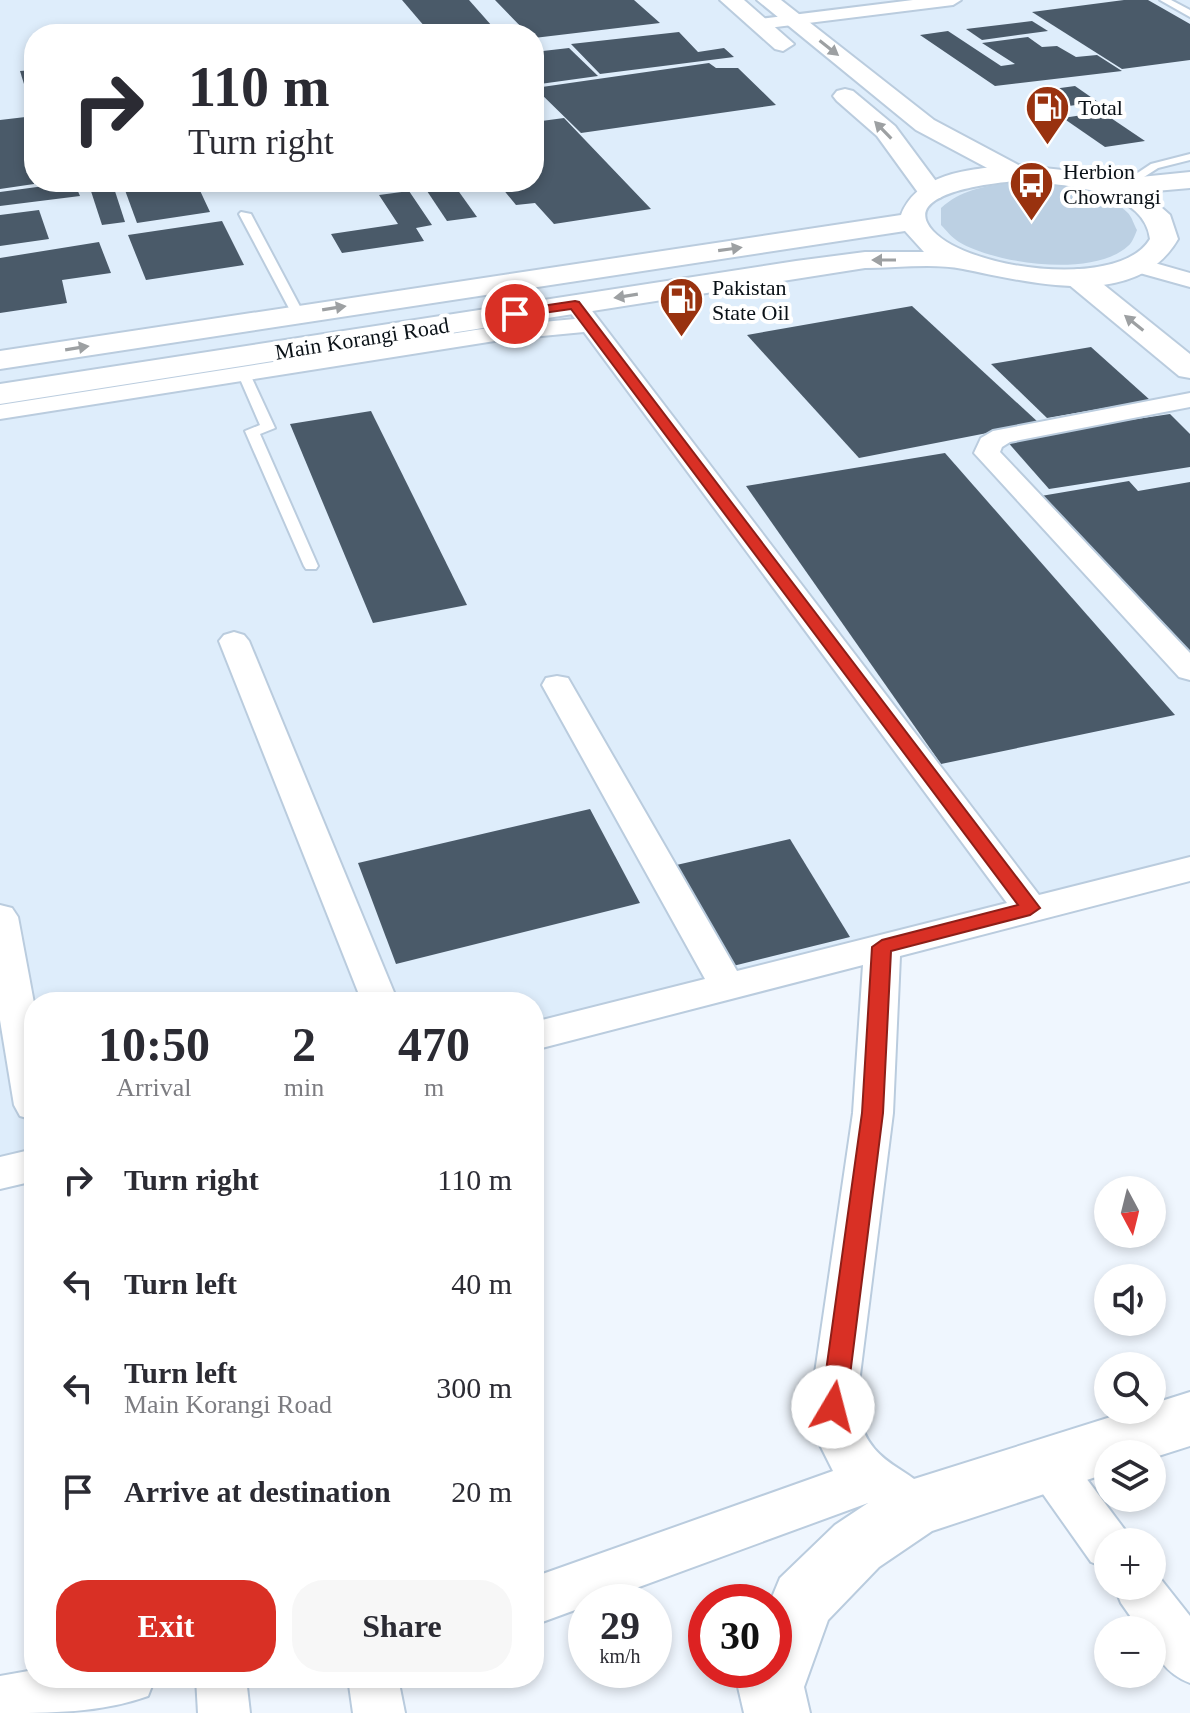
<!DOCTYPE html>
<meta charset="utf-8">
<style>
:root{--surface:#fff;--page:#f7f7f7;--text:#2b2b33;--muted:#7c7c81;--accent:#d93025}
body{margin:0;font-family:Georgia,serif;background:var(--page);color:var(--text);height:100vh;display:flex;flex-direction:column;font-size:30px;white-space:nowrap}
*{box-sizing:border-box;margin:0}
p{font-size:26px;color:var(--muted)}
.icon{flex:none;width:44px;height:44px;fill:none;stroke:currentColor;stroke-width:2;stroke-linecap:round;stroke-linejoin:round}
.map{position:relative;flex:1;overflow:hidden}
.panel{position:absolute;left:24px;top:992px;width:520px;height:696px;display:flex;flex-direction:column;background:var(--surface);border-radius:32px;box-shadow:0 4px 12px #0003}
.panel>*{flex:none}
.guide{position:absolute;left:24px;top:24px;width:520px;height:168px;border-radius:32px;box-shadow:0 4px 12px #0003;background:#fff;color:var(--text);overflow:hidden}
.needle{width:52px;rotate:173deg}
.buttons{position:absolute;left:1094px;top:1176px;display:grid;gap:16px}
.buttons a{display:grid;place-items:center;width:72px;height:72px;border-radius:50%;background:var(--surface);box-shadow:0 4px 12px #0003;font-size:40px}
.speed{position:absolute;left:568px;top:1584px;display:flex;gap:16px;font-size:40px;font-weight:700;text-align:center}
.speed>*{display:grid;place-content:center;width:104px;height:104px;border-radius:50%;background:var(--surface);box-shadow:0 4px 12px #0003;line-height:1}
.speed small{font-size:20px;font-weight:400}
.speed .limit{border:12px solid #d22;background:#fff;color:#111}
.pin{position:absolute;display:grid;place-items:center;width:68px;height:68px;color:#fff;margin:-34px;border:4px solid #fff;border-radius:50%;box-shadow:0 2px 8px #0007}
.me{position:absolute;width:88px;margin:-44px;rotate:8deg;stroke-linejoin:round;filter:drop-shadow(0 0 6px #0008)}
.turn{display:flex;align-items:center;gap:28px;height:168px;padding:0 32px;font-size:36px}
.turn .icon{width:104px;height:104px;stroke-width:2.5}
.turn b{display:block;font-size:56px;line-height:68px}
.eta{display:flex;justify-content:space-evenly;align-items:center;height:136px;text-align:center}
.eta b{font-size:48px;font-weight:700;line-height:56px}
.primary-button{display:flex;gap:16px;margin-top:auto;padding:16px 32px}
.primary-button a{flex:1;height:92px;border-radius:32px;background:var(--accent);color:#fff;font-size:32px;font-weight:700;line-height:92px;text-align:center}
.primary-button a+a{background:var(--page);color:var(--text)}
ul{padding:0;list-style:none}
li{display:flex;align-items:center;gap:24px;height:104px;padding:0 32px}
li div{flex:1}
li b{display:block;font-size:30px}
li em{font-style:normal}
.map>svg:first-child{display:block}
</style>
<div class="map">
<svg width="1190" height="1713" viewBox="0 0 1190 1713">
<rect width="100%" height="100%" fill="#eff6fe"/>
<path fill="#deedfb" fill-rule="evenodd" d="M0,0H1190V879L534,1039V1002H34V1160L0,1168ZM34,34H534V182H34Z"/>
<path fill="#bcd0e3" d="M1007,183C1044,184 1100,184 1128,213C1132,217 1134,225 1137,230C1135,235 1132,243 1128,246C1093,278 996,264 959,242C952,238 946,230 941,225V208C961,190 982,187 1007,183Z"/>
<g fill="#4a5a69">
<path d="M402,0H469L499,34H431Z"/>
<path d="M495,0H634L660,23L534,38V34H528Z"/>
<path d="M1124,0H1148L1190,24V60L1122,69L1032,12Z"/>
<path d="M1032,21L1048,31L982,40L966,29Z"/>
<path d="M948,31L1001,66L1015,64L982,43L1028,37L1042,47L1057,46L1076,57L1097,55L1122,71L995,86L920,35Z"/>
<path d="M679,32L698,52L724,48L734,57L600,74L571,44Z"/>
<path d="M569,48L598,76L540,84L534,78V52Z"/>
<path d="M709,63L716,68H738L776,105L581,133L535,88Z"/>
<path d="M34,70V106L31,107L20,71Z"/>
<path d="M1075,86L1098,102L1054,108L1031,92Z"/>
<path d="M1102,112L1145,141L1105,147L1063,118Z"/>
<path d="M34,116V184L0,189V120Z"/>
<path d="M564,118L651,209L554,224L535,203L516,205L497,182H534V122Z"/>
<path d="M74,182L80,196L0,206V192Z"/>
<path d="M88,182H112L125,222L102,225Z"/>
<path d="M122,182H196L210,212L137,223Z"/>
<path d="M421,182H452L477,217L447,221Z"/>
<path d="M409,191L432,225L416,228L424,241L342,253L331,234L398,224L379,195Z"/>
<path d="M39,210L49,239L0,246V215Z"/>
<path d="M222,221L244,265L146,280L128,235Z"/>
<path d="M99,242L111,273L62,280L67,303L0,313V258Z"/>
<path d="M912,306L1039,423L859,458L747,335Z"/>
<path d="M1091,347L1150,400L1047,418L991,364Z"/>
<path d="M371,411L467,605L373,623L290,424Z"/>
<path d="M1170,414L1190,434V467L1049,489L1005,439Z"/>
<path d="M945,453L1175,715L941,764L746,486Z"/>
<path d="M1129,481L1138,491L1190,482V661L1041,496Z"/>
<path d="M590,809L640,903L396,964L358,863Z"/>
<path d="M790,839L850,937L725,968L672,866Z"/>
</g>
<g fill="none" stroke-linecap="round" stroke-linejoin="round">
<defs>
<g id="lane">
<path d="M1160,0H1171L1190,10V17Z"/>
<path d="M1190,154V160L1158,168L1127,188L1118,186L1151,164Z"/>
<path d="M241,212L251,214L304,314L302,317L292,314L239,214Z"/>
<path d="M243,368L249,372L275,428L260,434L318,566L316,569H306L304,566L245,431L260,425L237,372Z"/>
</g>
<g id="street">
<path d="M913,0H961L953,5L759,29L751,24L759,19Z"/>
<path d="M1137,258L1190,273V287L1129,270L1126,265L1129,260Z"/>
<path d="M575,297L583,299L1039,895L1190,857V881L900,956L893,1113L856,1407C869,1475 918,1462 938,1508L931,1524L914,1530L897,1524L868,1503L598,1602H586V1606L534,1625V1577L833,1471L819,1443L810,1407L853,1113L863,965L534,1050V1022L705,979L542,685L546,678L557,676L568,678L737,971L1007,903L584,332L501,340L0,419V405L501,326L575,319L564,304L567,299Z"/>
<path d="M1190,393V407L1010,442L1002,447L1000,452L1190,653V680L1179,677L974,453L981,438L993,431Z"/>
<path d="M234,632L244,635L249,641L398,1002H362L219,641L224,635Z"/>
<path d="M0,905L12,908L18,917L34,1003V1120L20,1116L14,1105L0,1020Z"/>
<path d="M34,1149V1181L0,1189V1157Z"/>
<path d="M1049,1443L1065,1450L1125,1530L1130,1542H1108V1569L1091,1562L1033,1480L1026,1465L1033,1450Z"/>
<path d="M1152,1568L1190,1616V1683C1167,1674 1152,1656 1152,1630H1140L1121,1603L1114,1586H1152Z"/>
<path d="M34,1670V1678H155L148,1696C101,1713 50,1713 0,1713V1676Z"/>
<path d="M196,1678H246L250,1713H198Z"/>
<path d="M348,1678H398L405,1713H353Z"/>
</g>
<g id="secondary">
<path d="M720,0H744L794,44L783,51L775,49Z"/>
<path d="M757,0H781L934,120L1024,168L1028,173L1024,178H1006L916,130Z"/>
<path d="M845,89L853,91L895,126L944,192L940,198H922L877,136L837,101L833,96L837,91Z"/>
<path d="M1078,269L1088,272L1190,354V378L1179,376L1068,284L1064,278L1068,272Z"/>
<path d="M1190,1392V1446L1152,1458V1454H1108V1473L932,1531L879,1567L828,1620L804,1687L810,1713H744L738,1687L744,1670H774V1602H770L780,1578L835,1525L892,1487L914,1479L1133,1410H1152V1404Z"/>
</g>
<path id="primary" d="M1015,165L1072,171L1111,180L1190,172V188L1144,192L1170,215L1178,239C1136,312 1029,282 963,269C933,263 896,268 865,268L0,404V384L796,261L865,252H924L905,231L0,369V351L901,215C918,171 974,169 1015,165ZM1015,181C1056,184 1144,187 1150,239C1120,290 969,270 933,231C897,192 997,183 1015,181Z"/>
</defs>
<use href="#lane" stroke="#baccde" stroke-width="4"/>
<use href="#street" stroke="#baccde" stroke-width="4"/>
<use href="#secondary" stroke="#baccde" stroke-width="4"/>
<use href="#primary" stroke="#baccde" stroke-width="4"/>
<use href="#lane" fill="#fff" fill-rule="evenodd"/>
<use href="#street" fill="#fff" fill-rule="evenodd"/>
<use href="#secondary" fill="#fff" fill-rule="evenodd"/>
<use href="#primary" fill="#fff" fill-rule="evenodd"/>
</g>
<defs><path id="oneway-solid" d="M-6-.8H1V-3.2L6.5 0L1 3.2V.8H-6Z" transform="scale(2)"/></defs>
<g fill="#9da0a2">
<use href="#oneway-solid" transform="translate(829 48) rotate(38)"/>
<use href="#oneway-solid" transform="translate(883 130) rotate(-134)"/>
<use href="#oneway-solid" transform="translate(730 249) rotate(-8)"/>
<use href="#oneway-solid" transform="translate(884 260) rotate(180)"/>
<use href="#oneway-solid" transform="translate(626 296) rotate(171)"/>
<use href="#oneway-solid" transform="translate(334 308) rotate(-9)"/>
<use href="#oneway-solid" transform="translate(1134 323) rotate(-141)"/>
<use href="#oneway-solid" transform="translate(77 348) rotate(-9)"/>
</g>
<path fill="#d93025" stroke="#8d1f18" stroke-width="2" d="M575,301L579,302L1040,908L1030,915L891,951L883,1113L846,1407L842,1415L833,1418L825,1415L821,1407L862,1113L872,947L882,940L1018,905L571,309L515,317L509,314L515,310Z"/>
<defs>
<symbol id="fuel-pin" viewBox="-11 -11 22 30"><path d="M0 17L-7.5 6A9.5 9.5 0 1 1 7.5 6Z" fill="#99320f" stroke="#fff"/><path d="M-5.5-6h7V0h2V4h1.3V-2.5L3-4.5l.8-.8L6-3V5H2.5V1h-1V6h-7ZM-4.2-4.7v3.2H.2V-4.7Z" fill="#fff"/></symbol>
<symbol id="bus-pin" viewBox="-11 -11 22 30"><path d="M0 17L-7.5 6A9.5 9.5 0 1 1 7.5 6Z" fill="#99320f" stroke="#fff"/><path d="M-5-6H5V4H4V6H2V4H-2V6H-4V4H-5ZM-3.5-4V0h7V-4ZM-3.5 1.2v1.5H-2V1.2ZM2 1.2v1.5H3.5V1.2Z" fill="#fff"/></symbol>
</defs>
<g fill-rule="evenodd">
<use href="#fuel-pin" x="1022" y="82" width="51" height="69"/>
<use href="#bus-pin" x="1006" y="158" width="51" height="69"/>
<use href="#fuel-pin" x="656" y="274" width="51" height="69"/>
</g>
<g text-anchor="middle" stroke-width="8" stroke-linejoin="round" paint-order="stroke">
<g font-size="22" fill="#0a1117" stroke="#fff" text-anchor="start">
<text x="1078" y="115">Total</text>
<text x="1063" y="179">Herbion<tspan x="1063" dy="25">Chowrangi</tspan></text>
<text x="712" y="295">Pakistan<tspan x="712" dy="25">State Oil</tspan></text>
</g>
<g font-size="22" fill="#0a1117" stroke="#fff">
<text transform="translate(362 338) rotate(-9)" y="8">Main Korangi Road</text>
</g>
</g>
</svg>
<div class="buttons">
<a><svg class="needle" viewBox="-14 -14 28 28"><path d="M0-13l5 13h-10z" fill="#e53935"/><path d="M0 13l5-13h-10z" fill="#7c7c81"/></svg></a>
<a><svg class="icon" aria-label="sound" viewBox="0 0 24 24"><path d="M4 9h4l5-4v14l-5-4H4zM17 9q2 3 0 6"/></svg></a>
<a><svg class="icon" aria-label="search" viewBox="0 0 24 24"><circle cx="10" cy="10" r="6"/><path d="M15 15l6 6"/></svg></a>
<a><svg class="icon" aria-label="layers" viewBox="0 0 24 24"><path d="M12 4l9 5-9 5-9-5zM3 14l9 5 9-5"/></svg></a>
<a>+</a>
<a>−</a>
</div>
<div class="speed"><div>29<small>km/h</small></div><div class="limit">30</div></div>
<div class="pin" style="left:515px;top:314px;background:#d93025"><svg class="icon" aria-label="arrive" viewBox="0 0 24 24"><path d="M6 21V4h12l-3 4 3 4H6"/></svg></div>
<svg class="me" style="left:833px;top:1407px" viewBox="-20 -20 40 40"><circle r="19" fill="#fff"/><path d="M0-13L10 11 0 6-10 11z" fill="#d93025"/></svg>
<div class="guide">
<div class="turn"><svg class="icon" aria-label="right" viewBox="0 0 24 24"><path d="M7 20v-9h11M14 6l5 5-5 5"/></svg><div><b>110 m</b>Turn right</div></div>
</div>
<section class="panel">
<div class="eta">
<div><b>10:50</b><p>Arrival</p></div>
<div><b>2</b><p>min</p></div>
<div><b>470</b><p>m</p></div>
</div>
<ul>
<li><svg class="icon" aria-label="right" viewBox="0 0 24 24"><path d="M7 20v-9h11M14 6l5 5-5 5"/></svg><div><b>Turn right</b></div><em>110 m</em></li>
<li><svg class="icon" aria-label="left" viewBox="0 0 24 24"><path d="M17 20v-9H6M10 6l-5 5 5 5"/></svg><div><b>Turn left</b></div><em>40 m</em></li>
<li><svg class="icon" aria-label="left" viewBox="0 0 24 24"><path d="M17 20v-9H6M10 6l-5 5 5 5"/></svg><div><b>Turn left</b><p>Main Korangi Road</p></div><em>300 m</em></li>
<li><svg class="icon" aria-label="arrive" viewBox="0 0 24 24"><path d="M6 21V4h12l-3 4 3 4H6"/></svg><div><b>Arrive at destination</b></div><em>20 m</em></li>
</ul>
<div class="primary-button"><a>Exit</a><a>Share</a></div>
</section>
</div>
